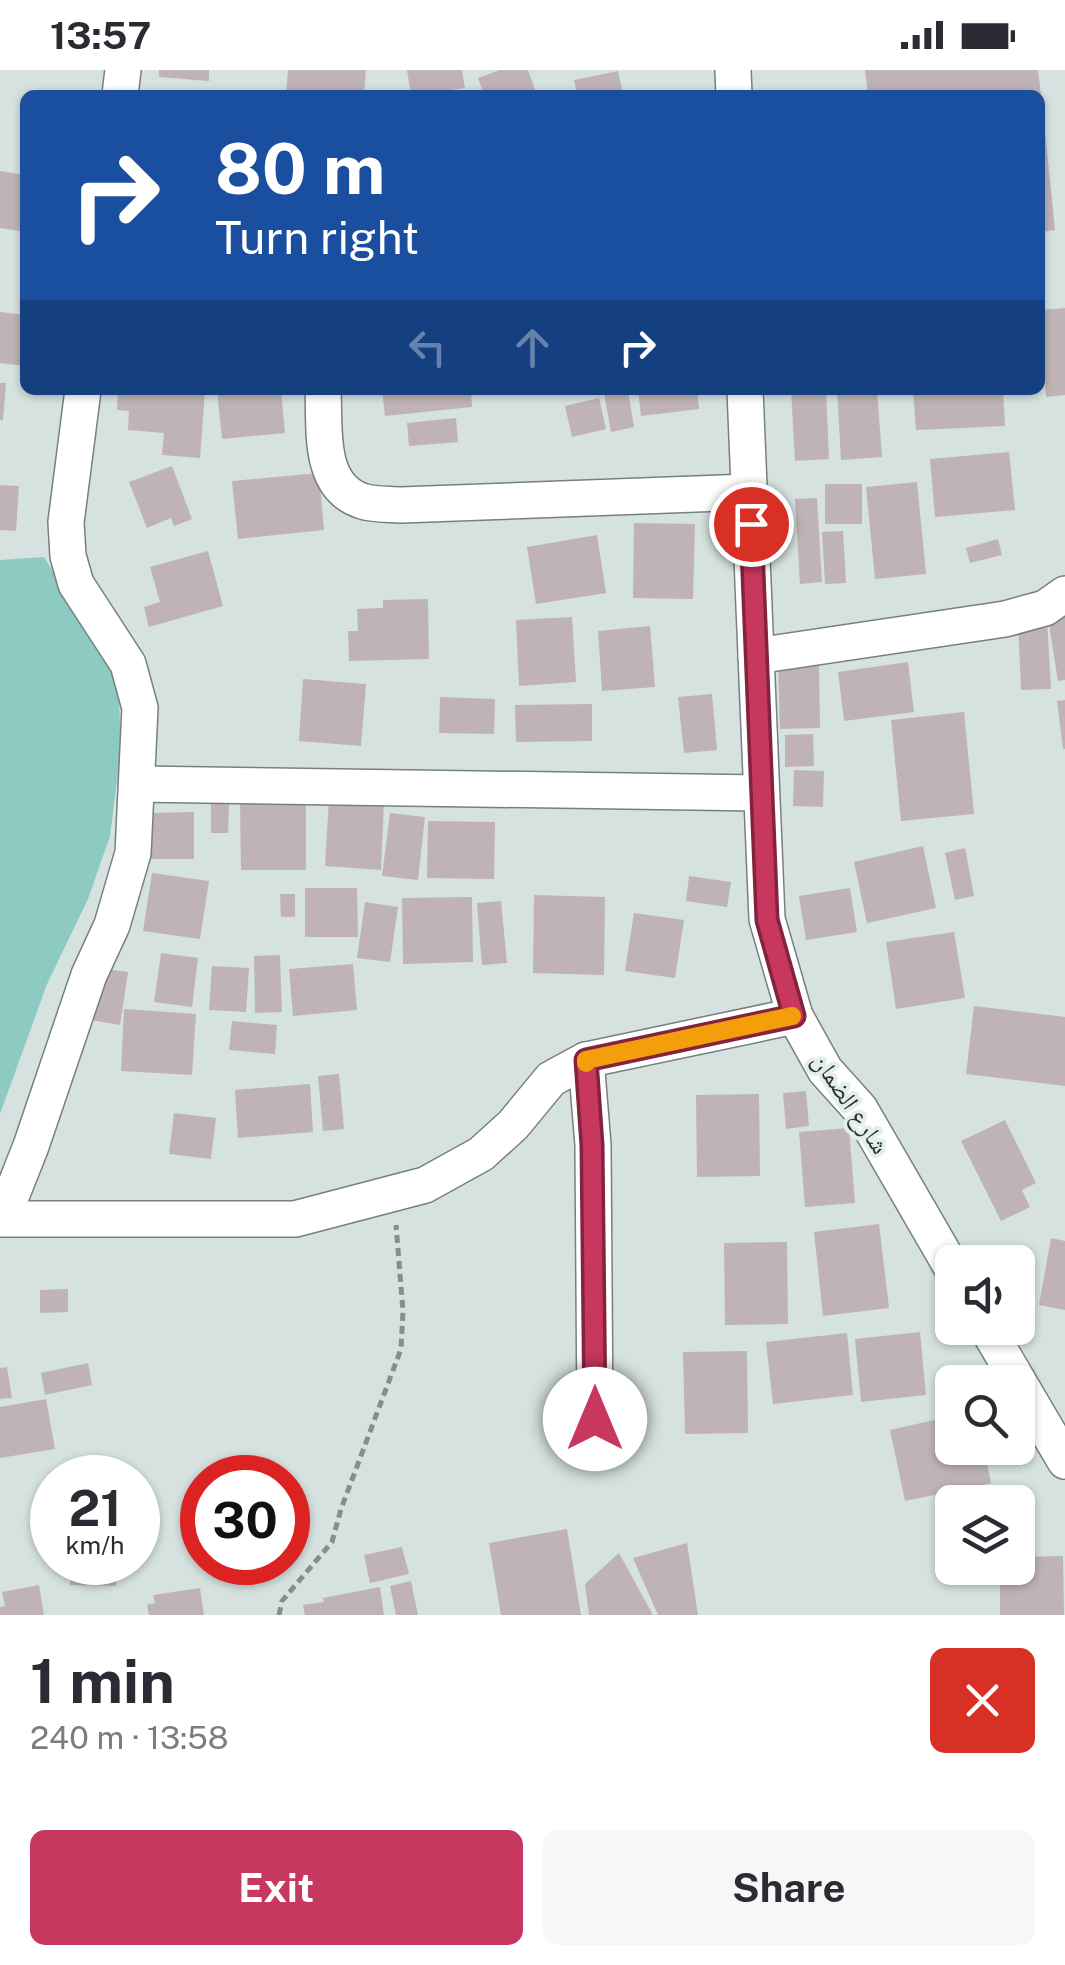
<!DOCTYPE html>
<meta charset="utf-8">
<style>
:root{--surface:#fff;--page:#f7f7f7;--text:#2b2b33;--muted:#7c7c81;--accent:#c8385e}
body{margin:0;font-family:"Public Sans","Noto Naskh Arabic",sans-serif;background:var(--page);color:var(--text);height:100vh;display:flex;flex-direction:column;font-size:38px;white-space:nowrap}
*{box-sizing:border-box;margin:0}
p{font-size:32px;color:var(--muted)}
.icon{flex:none;width:55px;height:55px;fill:none;stroke:currentColor;stroke-width:2;stroke-linecap:round;stroke-linejoin:round}
.map{position:relative;height:1545px;overflow:hidden}
.drawer{display:flex;flex-direction:column;background:var(--surface);flex:1}
.drawer>*{flex:none}
.guide{position:absolute;left:20px;top:20px;width:1025px;height:305px;border-radius:15px;box-shadow:0 2px 8px #0004;background:#1a4fa0;color:#fff;overflow:hidden}
.controls{position:absolute;left:935px;top:1175px;display:grid;gap:20px}
.controls a{display:grid;place-items:center;width:100px;height:100px;border-radius:15px;background:var(--surface);box-shadow:0 2px 8px #0004;font-size:50px}
.speed{position:absolute;left:30px;top:1385px;display:flex;gap:20px;font-size:50px;font-weight:700;text-align:center}
.speed>*{display:grid;place-content:center;width:130px;height:130px;border-radius:50%;background:var(--surface);box-shadow:0 2px 8px #0004;line-height:1}
.speed small{font-size:25px;font-weight:400}
.speed .limit{border:15px solid #d22;background:#fff;color:#111}
.pin{position:absolute;display:grid;place-items:center;width:85px;height:85px;color:#fff;margin:-42px;border:5px solid #fff;border-radius:50%;box-shadow:0 2px 10px #0007}
.me{position:absolute;width:110px;margin:-55px;rotate:0deg;stroke-linejoin:round;filter:drop-shadow(0 0 8px #0008)}
.turn{display:flex;align-items:center;gap:35px;height:210px;padding:0 30px;font-size:45px}
.turn .icon{width:130px;height:130px;stroke-width:2.5}
.turn b{display:block;font-size:70px;line-height:85px}
.lanes{display:flex;align-items:center;height:95px;padding:0 30px;background:#0003;justify-content:center;gap:50px;direction:ltr}
.lanes .off{opacity:.35}
.round{display:grid;place-items:center;flex:none;width:105px;height:105px;border-radius:15px;background:var(--page)}
.summary{display:flex;align-items:center;justify-content:space-between;height:170px;padding:0 30px}
h1{font-size:60px;font-weight:700;line-height:75px}
.action{display:flex;gap:20px;margin-top:auto;padding:20px 30px}
.action a{flex:1;height:115px;border-radius:15px;background:var(--accent);color:#fff;font-size:40px;font-weight:700;line-height:115px;text-align:center}
.action a+a{background:var(--page);color:var(--text)}
.status{display:flex;justify-content:space-between;align-items:center;height:70px;padding:0 50px;background:var(--surface);direction:ltr}
.status svg{height:28px;fill:currentColor}
.map>svg:first-child{display:block}
</style>
<div class="status"><b>13:57</b><svg viewBox="0 0 49 12"><path d="M0 12V9h3v3zM5 12V6h3v6zM10 12V3h3v9zM15 12V0h3v12zM26 1h20v11H26zM47 4h2v5h-2z"/></svg></div>
<div class="map">
<svg width="1065" height="1545" viewBox="0 0 1065 1545">
<rect width="100%" height="100%" fill="#d6e2e0"/>
<path fill="#8dcac1" d="M44,487L118,605L121,678L110,766L88,829L47,914L0,1044V490Z"/>
<g fill="#bfb3b5">
<path d="M159,0H209V11L159,7Z"/>
<path d="M288,0H366L364,25H286Z"/>
<path d="M407,0H462L465,18L411,25Z"/>
<path d="M500,0H528L537,25H484L478,8Z"/>
<path d="M865,0H1038L1041,25H868Z"/>
<path d="M618,1L623,25H577L574,10Z"/>
<path d="M1040,42H1043L1055,160L1040,162Z"/>
<path d="M0,101L25,105V162L0,158Z"/>
<path d="M1065,238V325L1046,327L1040,240Z"/>
<path d="M0,242L25,245V296L0,293Z"/>
<path d="M0,313H6L3,350H0Z"/>
<path d="M118,320H205L200,388L162,385L164,363L128,360L129,341L117,340Z"/>
<path d="M217,320H281L285,363L222,369Z"/>
<path d="M382,320H471L472,337L385,346Z"/>
<path d="M628,320L634,357L611,362L604,323Z"/>
<path d="M638,320H697L699,339L641,346Z"/>
<path d="M791,320H826L829,389L795,391Z"/>
<path d="M837,320H877L882,387L841,390Z"/>
<path d="M913,320H1003L1005,356L916,360Z"/>
<path d="M599,328L606,359L572,367L565,336Z"/>
<path d="M456,348L458,372L409,376L407,353Z"/>
<path d="M1009,382L1015,440L935,447L930,389Z"/>
<path d="M172,396L192,449L174,456L171,448L147,458L129,412Z"/>
<path d="M319,403L324,460L238,469L232,411Z"/>
<path d="M917,412L926,504L875,509L866,417Z"/>
<rect x="825" y="414" width="37" height="40"/>
<path d="M0,415L19,416L16,461L0,460Z"/>
<path d="M817,428L822,512L800,514L795,429Z"/>
<path d="M634,453L695,454L693,529L633,528Z"/>
<path d="M843,461L846,513L825,514L822,462Z"/>
<path d="M597,465L606,523L536,534L527,477Z"/>
<path d="M998,469L1002,485L970,493L966,478Z"/>
<path d="M208,481L223,536L149,557L144,537L160,532L150,497Z"/>
<path d="M428,529L429,589L349,591L348,561H358L357,539L383,538V530Z"/>
<path d="M1065,546V610L1058,611L1048,549Z"/>
<path d="M572,547L576,612L519,616L516,550Z"/>
<path d="M1047,550L1051,619L1021,620L1018,551Z"/>
<path d="M650,556L655,617L602,621L598,561Z"/>
<path d="M819,590L820,658L780,659L778,591Z"/>
<path d="M908,592L914,642L844,651L838,602Z"/>
<path d="M303,609L366,614L361,676L299,671Z"/>
<path d="M712,624L717,680L684,683L678,627Z"/>
<path d="M440,627L495,629L494,664L439,663Z"/>
<path d="M1065,630V679H1063L1057,631Z"/>
<path d="M592,634V671L516,672L515,635Z"/>
<path d="M964,642L974,744L901,751L891,650Z"/>
<path d="M813,664L814,696L785,697V665Z"/>
<path d="M794,700L824,701L823,737L793,736Z"/>
<path d="M329,729L384,733L381,800L325,796Z"/>
<path d="M306,730V800H241L240,731Z"/>
<path d="M211,734H229L228,763H211Z"/>
<path d="M194,742V789H151V743Z"/>
<path d="M390,743L425,747L418,810L382,806Z"/>
<path d="M428,751L495,752L494,809L427,808Z"/>
<path d="M923,776L936,838L867,853L854,792Z"/>
<path d="M965,778L974,826L955,830L945,783Z"/>
<path d="M152,803L209,811L200,869L143,861Z"/>
<path d="M689,806L731,812L727,837L686,831Z"/>
<path d="M305,818H357L358,867H305Z"/>
<path d="M850,818L857,862L806,870L799,826Z"/>
<path d="M280,824H295V847H281Z"/>
<path d="M534,825L605,827L604,905L533,903Z"/>
<path d="M472,827L473,892L403,894L402,828Z"/>
<path d="M501,831L507,893L482,895L477,833Z"/>
<path d="M365,832L398,837L390,892L357,888Z"/>
<path d="M634,843L684,850L675,908L625,901Z"/>
<path d="M954,862L965,928L896,939L886,872Z"/>
<path d="M161,883L198,888L192,937L154,932Z"/>
<path d="M280,885L282,942L255,943L254,886Z"/>
<path d="M353,894L357,940L293,946L289,899Z"/>
<path d="M212,896L249,898L246,942L209,940Z"/>
<path d="M99,898L128,902L120,955L91,950Z"/>
<path d="M974,936L1065,947V1016L966,1004Z"/>
<path d="M124,939L196,944L192,1005L121,1001Z"/>
<path d="M232,951L277,955L275,984L229,980Z"/>
<path d="M339,1004L344,1059L323,1061L318,1006Z"/>
<path d="M310,1014L313,1062L238,1068L235,1020Z"/>
<path d="M806,1021L809,1056L786,1059L783,1023Z"/>
<path d="M759,1024L760,1106L697,1107L696,1025Z"/>
<path d="M174,1043L216,1048L211,1089L169,1084Z"/>
<path d="M1005,1050L1036,1113L1022,1120L1030,1137L1001,1151L961,1071Z"/>
<path d="M849,1058L855,1133L805,1137L799,1062Z"/>
<path d="M879,1154L889,1238L823,1246L814,1162Z"/>
<path d="M1051,1168L1065,1171V1240L1039,1235Z"/>
<path d="M787,1172L788,1254L725,1255L724,1173Z"/>
<path d="M68,1219V1242L40,1243V1220Z"/>
<path d="M920,1262L926,1325L861,1332L855,1269Z"/>
<path d="M847,1263L853,1325L773,1334L766,1272Z"/>
<path d="M747,1281L748,1363L685,1364L683,1282Z"/>
<path d="M88,1293L92,1315L45,1325L41,1303Z"/>
<path d="M7,1297L12,1328L0,1329V1298Z"/>
<path d="M46,1329L55,1379L0,1388V1337Z"/>
<path d="M952,1346V1378H984L991,1413L905,1431L890,1360Z"/>
<path d="M567,1459L581,1545H501L489,1473Z"/>
<path d="M687,1473L698,1545H658L633,1488Z"/>
<path d="M402,1477L409,1504L370,1513L364,1485Z"/>
<path d="M619,1483L653,1545H589L585,1514Z"/>
<path d="M1063,1486L1064,1545H1000V1498H1018V1487Z"/>
<path d="M71,1492H117L116,1516L70,1515Z"/>
<path d="M411,1511L418,1545H396L390,1516Z"/>
<path d="M39,1515L44,1545H0V1537L5,1536L2,1522Z"/>
<path d="M380,1517L384,1545H305L303,1535L324,1532L323,1528Z"/>
<path d="M200,1518L204,1545H149L147,1535L155,1533L153,1525Z"/>
</g>
<g fill="none" stroke-linecap="round" stroke-linejoin="round">
<defs>
<g id="minor">
<path d="M733,0L734,25"/>
<path d="M120,25L123,0"/>
<path d="M323,320C325,357 317,416 362,431C373,435 389,434 401,435L749,422"/>
<path d="M745,320L767,849L795,946L825,1000L860,1039L952,1198"/>
<path d="M756,586L1005,549L1045,538L1065,524"/>
<path d="M137,714L761,723"/>
<path d="M586,990L593,1075L595,1349"/>
<path d="M0,1143L10,1129L31,1076L89,905L112,855L133,783L140,638L128,594L76,514L68,486L66,452L83,320"/>
<path d="M0,1149H295L425,1115L481,1084L513,1055L551,1009L586,990L795,946"/>
<path d="M987,1258L1065,1391"/>
</g>
</defs>
<use href="#minor" stroke="#76817f" stroke-width="38"/>
<path stroke="#868e8d" stroke-width="5" stroke-dasharray="8 5" stroke-linecap="butt" d="M279,1545L282,1531L332,1472L341,1439L401,1279L403,1241L396,1155"/>
<use href="#minor" stroke="#fff" stroke-width="35"/>
</g>
<g fill="none" stroke-linecap="round" stroke-linejoin="round">
<defs>
<path id="route" d="M595,1349L592,1075L586,990L794,946L767,850L751,454"/>
</defs>
<use href="#route" stroke="#82243d" stroke-width="25"/>
<use href="#route" stroke="#c8385e" stroke-width="18"/>
<path stroke="#f59e0b" stroke-width="18" d="M586,993V990L792,946"/>
</g>
<g text-anchor="middle" stroke-width="8" stroke-linejoin="round" paint-order="stroke">
<g font-size="25" fill="#2c3130" stroke="#e3efed">
<text transform="translate(851 1033) rotate(56)" y="9">شارع الضمان</text>
</g>
</g>
</svg>
<div class="controls">
<a><svg class="icon" aria-label="sound" viewBox="0 0 24 24"><path d="M4 9h4l5-4v14l-5-4H4zM17 9q2 3 0 6"/></svg></a>
<a><svg class="icon" aria-label="search" viewBox="0 0 24 24"><circle cx="10" cy="10" r="6"/><path d="M15 15l6 6"/></svg></a>
<a><svg class="icon" aria-label="layers" viewBox="0 0 24 24"><path d="M12 4l9 5-9 5-9-5zM3 14l9 5 9-5"/></svg></a>
</div>
<div class="speed"><div>21<small>km/h</small></div><div class="limit">30</div></div>
<div class="pin" style="left:751px;top:454px;background:#d93025"><svg class="icon" aria-label="arrive" viewBox="0 0 24 24"><path d="M6 21V4h12l-3 4 3 4H6"/></svg></div>
<svg class="me" style="left:595px;top:1349px" viewBox="-20 -20 40 40"><circle r="19" fill="#fff"/><path d="M0-13L10 11 0 6-10 11z" fill="#c8385e"/></svg>
<div class="guide">
<div class="turn"><svg class="icon" aria-label="right" viewBox="0 0 24 24"><path d="M7 20v-9h11M14 6l5 5-5 5"/></svg><div><b>80 m</b>Turn right</div></div>
<div class="lanes"><svg class="icon off" aria-label="left" viewBox="0 0 24 24"><path d="M17 20v-9H6M10 6l-5 5 5 5"/></svg><svg class="icon off" aria-label="ahead" viewBox="0 0 24 24"><path d="M12 20V5M6 11l6-6 6 6"/></svg><svg class="icon" aria-label="right" viewBox="0 0 24 24"><path d="M7 20v-9h11M14 6l5 5-5 5"/></svg></div>
</div>
</div>
<section class="drawer">
<div class="summary"><div><h1>1 min</h1><p>240 m · 13:58</p></div><a class="round" style="background:#d93025;color:#fff"><svg class="icon" aria-label="close" viewBox="0 0 24 24"><path d="M6 6l12 12M18 6L6 18"/></svg></a></div>
<div class="action"><a>Exit</a><a>Share</a></div>
</section>
